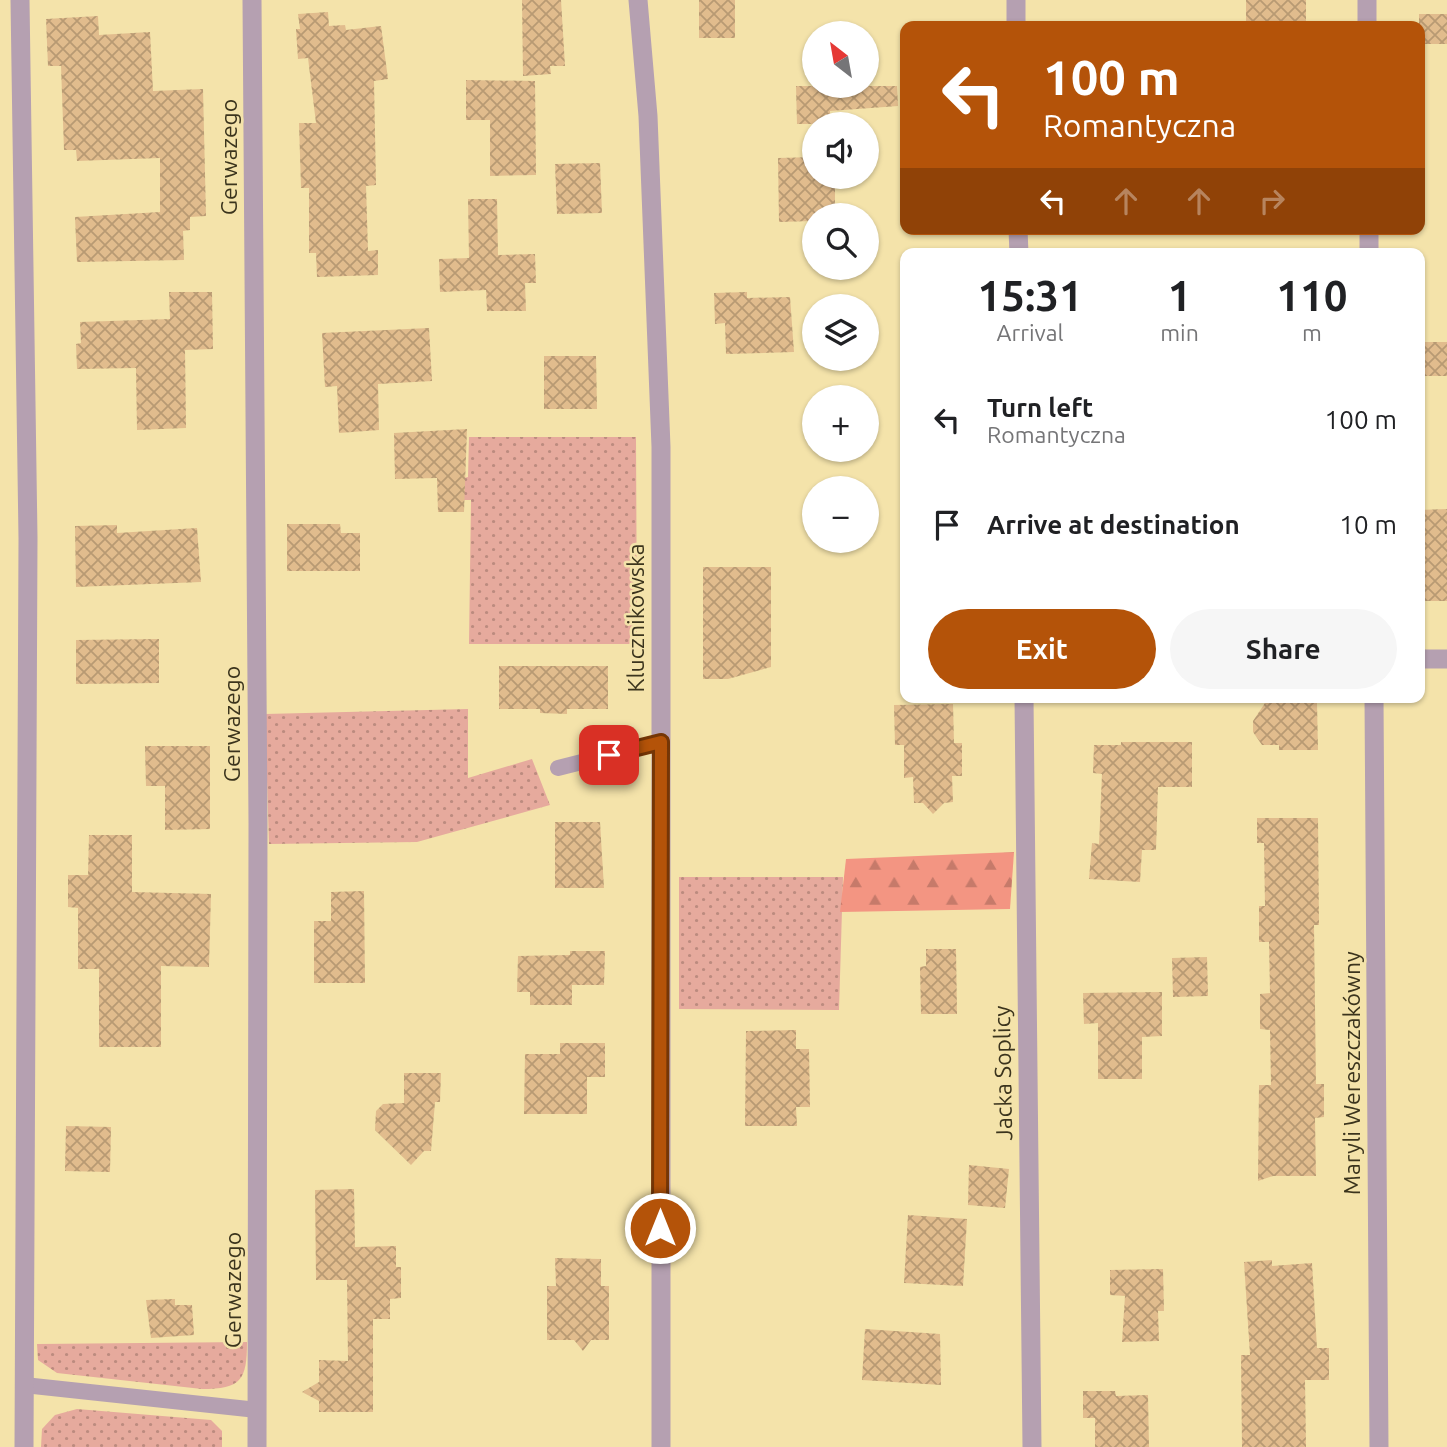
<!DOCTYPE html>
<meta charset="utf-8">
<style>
:root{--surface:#fff;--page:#f6f6f6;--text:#202124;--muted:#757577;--accent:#b45309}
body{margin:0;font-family:Ubuntu,sans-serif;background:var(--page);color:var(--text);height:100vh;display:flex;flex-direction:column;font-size:26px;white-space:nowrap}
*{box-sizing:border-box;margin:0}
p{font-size:23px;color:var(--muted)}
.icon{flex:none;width:38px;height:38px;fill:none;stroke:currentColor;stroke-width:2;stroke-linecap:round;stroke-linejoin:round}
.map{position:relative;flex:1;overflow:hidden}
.panel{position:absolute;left:900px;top:248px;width:525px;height:455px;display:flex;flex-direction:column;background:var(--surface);border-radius:14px;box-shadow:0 2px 5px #0004}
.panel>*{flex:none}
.top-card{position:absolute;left:900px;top:21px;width:525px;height:214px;border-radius:14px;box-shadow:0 2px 5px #0004;background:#b45309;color:#fff;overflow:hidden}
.needle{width:46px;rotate:329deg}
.fabs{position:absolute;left:802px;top:21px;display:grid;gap:14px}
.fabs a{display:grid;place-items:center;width:77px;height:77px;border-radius:50%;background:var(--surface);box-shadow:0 2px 5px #0004;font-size:35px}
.pin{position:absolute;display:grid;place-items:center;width:60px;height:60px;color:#fff;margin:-30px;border-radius:14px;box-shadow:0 4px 10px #0006}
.me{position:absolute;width:77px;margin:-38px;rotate:0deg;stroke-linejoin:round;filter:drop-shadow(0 0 5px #0008)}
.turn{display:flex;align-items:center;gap:24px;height:147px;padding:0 28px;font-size:32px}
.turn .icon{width:91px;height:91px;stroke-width:2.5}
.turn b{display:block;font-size:49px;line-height:60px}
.lanes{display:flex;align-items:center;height:66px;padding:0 28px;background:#0003;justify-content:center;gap:35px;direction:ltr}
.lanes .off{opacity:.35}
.eta{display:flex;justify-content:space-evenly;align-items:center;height:119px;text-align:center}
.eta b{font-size:42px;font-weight:700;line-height:49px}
.cta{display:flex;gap:14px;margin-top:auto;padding:14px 28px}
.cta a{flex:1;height:80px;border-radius:42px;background:var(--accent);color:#fff;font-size:28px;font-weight:700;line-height:80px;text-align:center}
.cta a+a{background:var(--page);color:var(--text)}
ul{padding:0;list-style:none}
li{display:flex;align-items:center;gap:21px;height:105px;padding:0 28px}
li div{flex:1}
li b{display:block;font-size:26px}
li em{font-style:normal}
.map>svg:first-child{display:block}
</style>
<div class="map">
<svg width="1447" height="1447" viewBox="0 0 1447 1447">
<defs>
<pattern id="grass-dots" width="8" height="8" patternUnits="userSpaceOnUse" patternTransform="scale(1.75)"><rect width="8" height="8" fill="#e6aa9d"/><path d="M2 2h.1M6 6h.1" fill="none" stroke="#bc8b7f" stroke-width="1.8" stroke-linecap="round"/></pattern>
<pattern id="forest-firs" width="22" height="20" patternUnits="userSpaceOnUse" patternTransform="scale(1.75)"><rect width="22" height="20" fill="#f39582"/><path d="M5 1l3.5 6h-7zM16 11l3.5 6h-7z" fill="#c67a6a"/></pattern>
<pattern id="building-cross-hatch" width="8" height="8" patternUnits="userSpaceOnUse" patternTransform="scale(1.75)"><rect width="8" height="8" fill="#e1bc8d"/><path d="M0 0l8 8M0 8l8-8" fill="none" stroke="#b89a73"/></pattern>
</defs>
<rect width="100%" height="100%" fill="#f4e3aa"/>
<g fill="url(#grass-dots)">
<path d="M469,437H636L637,644H469L471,500H464V478L468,477Z"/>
<path d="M468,709V778L532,759L550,805L417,842L269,844L265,714Z"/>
<path d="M679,877H843L839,1010L679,1009Z"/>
<path d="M247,1342C247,1380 241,1389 202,1389L57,1373L38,1360L37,1344Z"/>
<path d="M77,1409L211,1420L222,1431V1447H41L42,1429L55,1415Z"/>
</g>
<path fill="url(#forest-firs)" d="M1014,852L1010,909L840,912L846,859Z"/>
<g fill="url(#building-cross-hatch)">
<path d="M522,0H561L565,66H550L551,74L523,76Z"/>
<rect x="699" y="0" width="36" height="38"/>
<rect x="1246" y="0" width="60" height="26"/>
<path d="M328,12L329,26L345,25L346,30L381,26L388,79L374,81L376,185L366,186L368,251L378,250V275L317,277L316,253H309V188H301L299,123H316L308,58L298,59L296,29H300L298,14Z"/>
<rect x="1419" y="14" width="28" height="30"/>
<path d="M98,16L99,35L150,32L153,91L203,89L206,216L190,217V230L183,231L184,260L77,262L75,217L160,212V158L77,161L76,150H64L61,66H48L46,19Z"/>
<path d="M466,80L535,81L536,175L490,176V120H466Z"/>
<path d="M796,86H897L898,106L830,111V124H797Z"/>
<path d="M814,157V177H835V215H814V221L779,222L778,158Z"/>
<path d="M600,163L602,213L557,214L555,164Z"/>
<path d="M468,199H497L498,255L535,254L536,283H525L526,311H487L486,290L440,292L439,259L469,258Z"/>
<path d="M169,292H212L213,349L185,350L186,428L137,430L136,368L77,369L76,344L81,343L80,322L170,319Z"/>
<path d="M747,292V298L790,297L794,352L726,354L725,323L715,324L714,293Z"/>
<path d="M429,328L432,381L378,384L379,430L339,433L337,386L325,387L322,333Z"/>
<rect x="1419" y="342" width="28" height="34"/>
<path d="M544,356H596L597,409H544Z"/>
<path d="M467,429L464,512H438L437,478L395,479L394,433Z"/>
<path d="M1447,509V601H1419V510Z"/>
<path d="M287,524H340L341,533H360V571H287Z"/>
<path d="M117,525V533L197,528L201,582L76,587L75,526Z"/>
<path d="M703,567H771V667L728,679H703Z"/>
<path d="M159,639V683L76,684V640Z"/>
<path d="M499,666H608V709H567V714L540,713V709H499Z"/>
<path d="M1270,698H1311V703H1317L1318,750H1279V745H1262L1253,732V721L1265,703H1270Z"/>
<path d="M953,704L954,743H962V776H952L953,802L944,803L933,814L923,803H914L913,777L904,778V745H895L894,705Z"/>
<path d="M1121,742H1192V787H1158L1156,850H1142L1140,882L1089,879L1092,843L1099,844L1102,774L1093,773L1094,745H1121Z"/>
<path d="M145,746H210V829L165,830V786H146Z"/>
<path d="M1257,818H1318L1319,925H1314L1316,1084H1324V1117L1315,1118L1316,1176H1273L1258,1181L1259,1085H1271L1270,1030L1260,1029V994L1270,993L1269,942H1259V906H1265L1264,843H1257Z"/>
<path d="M555,822H600L604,888H555Z"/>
<path d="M89,835H132V892L211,894L209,967L161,966V1047H99V969H78V908L68,907V875H88Z"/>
<path d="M364,891L365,983H314V921H331V892Z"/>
<path d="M926,949H956L957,1014H921L920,967L926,966Z"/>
<path d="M570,951H605L604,985H572V1005H530V992H517L518,956L570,955Z"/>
<path d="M1207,957L1208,996L1173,997L1172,958Z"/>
<path d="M1162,992V1036L1142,1037V1079H1098V1023L1084,1024L1083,993Z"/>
<path d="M796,1030V1049H809L810,1107H796L797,1126H745L746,1031Z"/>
<path d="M560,1043H605V1077H587V1114H524L525,1054H560Z"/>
<path d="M404,1073H441L440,1102H435L431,1151H424L411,1165L375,1130L376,1111L383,1104L404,1103Z"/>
<path d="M66,1126L111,1127L110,1172L65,1171Z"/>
<path d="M969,1165L1009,1169L1005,1208L968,1205Z"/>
<path d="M354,1189L355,1247L396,1246V1267H401V1298L390,1299V1319H373V1412H319V1401L302,1392L319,1382V1360L348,1361L347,1280H316L315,1190Z"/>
<path d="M908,1215L967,1219L963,1286L904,1283Z"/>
<path d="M555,1258L601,1259V1286H609V1340H591L583,1351L574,1340H547V1286H556Z"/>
<path d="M1272,1260V1266L1312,1263L1317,1348H1329V1380H1305L1306,1447H1242L1241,1355H1250L1244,1262Z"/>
<path d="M1163,1269L1164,1311H1158L1159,1341L1122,1342L1125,1296L1110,1295V1270Z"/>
<path d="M175,1299V1305H192L194,1335L151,1338L146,1300Z"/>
<path d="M865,1329L940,1334L941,1385L862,1380Z"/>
<path d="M1083,1391H1115L1116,1396L1148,1395L1149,1447H1095V1418H1083Z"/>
</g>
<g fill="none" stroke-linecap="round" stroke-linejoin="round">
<g stroke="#b5a0b1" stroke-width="16">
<path d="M558,768L661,742"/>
<path d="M24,1385L257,1410"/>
</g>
<g stroke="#b5a0b1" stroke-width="19">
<path d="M20,0L28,538L24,1447"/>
<path d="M252,0L258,823L257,1447"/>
<path d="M638,0L648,116L661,447V1447"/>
<path d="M1016,0V26"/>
<path d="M1367,0V26"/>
<path d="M1018,229L1019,254"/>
<path d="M1369,229V254"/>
<path d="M1419,659H1447"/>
<path d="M1024,698L1032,1447"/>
<path d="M1374,698L1379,1447"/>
</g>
</g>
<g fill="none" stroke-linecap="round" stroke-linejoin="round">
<defs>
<path id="route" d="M609,755L661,742L660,1228"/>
</defs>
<use href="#route" stroke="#753606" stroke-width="18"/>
<use href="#route" stroke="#b45309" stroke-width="12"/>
</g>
<g text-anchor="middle" stroke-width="5" stroke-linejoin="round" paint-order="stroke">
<g font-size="23" fill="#3b341d" stroke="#f4e3aa">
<text transform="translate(229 157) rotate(-90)" y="8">Gerwazego</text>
<text transform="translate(636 618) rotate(-90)" y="8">Klucznikowska</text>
<text transform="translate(232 724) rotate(-90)" y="8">Gerwazego</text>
<text transform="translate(1003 1073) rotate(-91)" y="8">Jacka Soplicy</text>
<text transform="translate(1352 1073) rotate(-90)" y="8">Maryli Wereszczakówny</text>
<text transform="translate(233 1290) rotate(-90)" y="8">Gerwazego</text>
</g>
</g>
</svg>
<div class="fabs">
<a><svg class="needle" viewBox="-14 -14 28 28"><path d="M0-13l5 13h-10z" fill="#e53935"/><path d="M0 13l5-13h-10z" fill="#757577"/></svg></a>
<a><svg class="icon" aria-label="sound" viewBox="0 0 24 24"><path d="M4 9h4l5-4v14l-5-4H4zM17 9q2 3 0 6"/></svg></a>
<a><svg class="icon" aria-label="search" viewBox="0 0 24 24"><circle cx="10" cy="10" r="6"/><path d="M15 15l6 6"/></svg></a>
<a><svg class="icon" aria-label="layers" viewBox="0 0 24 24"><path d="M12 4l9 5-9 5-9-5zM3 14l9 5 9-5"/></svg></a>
<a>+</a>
<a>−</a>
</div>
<div class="pin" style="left:609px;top:755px;background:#d93025"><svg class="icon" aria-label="arrive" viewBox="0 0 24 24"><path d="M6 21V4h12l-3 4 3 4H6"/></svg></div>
<svg class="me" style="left:660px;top:1228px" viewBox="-20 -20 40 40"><circle r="17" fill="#b45309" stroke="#fff" stroke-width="3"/><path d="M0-11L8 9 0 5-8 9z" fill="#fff"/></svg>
<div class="top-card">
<div class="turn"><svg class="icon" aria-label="left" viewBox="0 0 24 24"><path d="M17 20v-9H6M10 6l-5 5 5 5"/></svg><div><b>100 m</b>Romantyczna</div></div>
<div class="lanes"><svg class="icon" aria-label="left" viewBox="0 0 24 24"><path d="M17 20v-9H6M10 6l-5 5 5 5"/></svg><svg class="icon off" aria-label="ahead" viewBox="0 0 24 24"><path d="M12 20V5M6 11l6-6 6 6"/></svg><svg class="icon off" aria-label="ahead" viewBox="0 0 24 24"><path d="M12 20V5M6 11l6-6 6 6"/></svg><svg class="icon off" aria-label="right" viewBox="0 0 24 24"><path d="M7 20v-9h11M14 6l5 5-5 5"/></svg></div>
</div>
<section class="panel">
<div class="eta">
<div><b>15:31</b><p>Arrival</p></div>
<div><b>1</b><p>min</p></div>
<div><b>110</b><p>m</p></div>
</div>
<ul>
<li><svg class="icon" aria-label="left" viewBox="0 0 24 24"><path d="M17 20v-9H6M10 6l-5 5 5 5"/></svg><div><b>Turn left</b><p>Romantyczna</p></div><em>100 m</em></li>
<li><svg class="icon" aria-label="arrive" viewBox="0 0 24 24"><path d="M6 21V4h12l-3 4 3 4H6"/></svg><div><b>Arrive at destination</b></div><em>10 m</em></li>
</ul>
<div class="cta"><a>Exit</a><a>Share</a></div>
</section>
</div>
